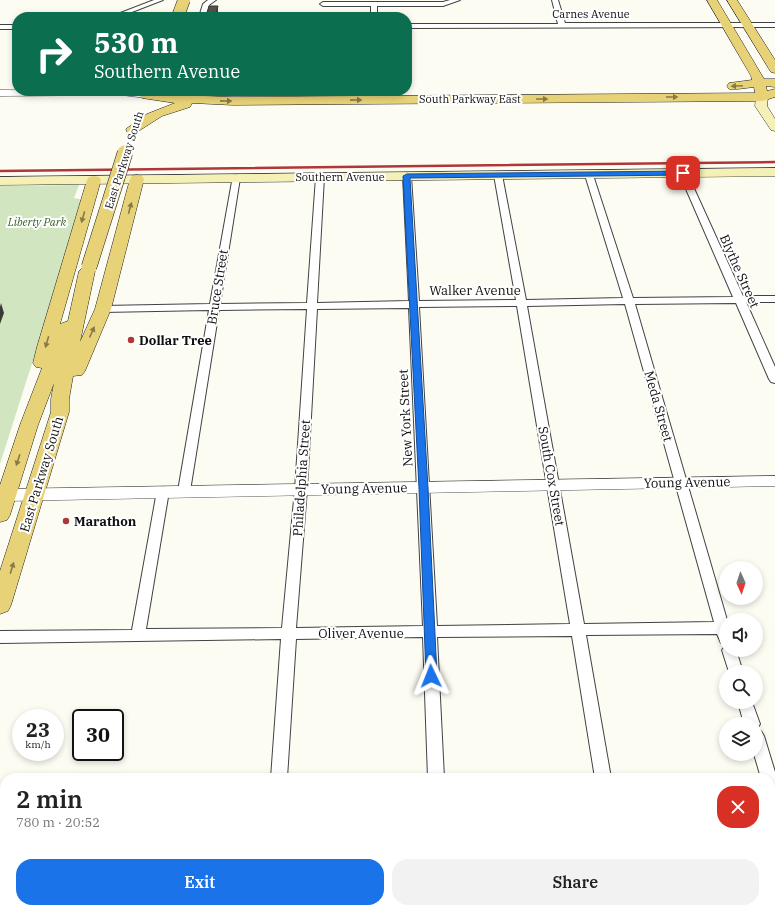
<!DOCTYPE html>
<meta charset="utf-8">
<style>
:root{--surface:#fff;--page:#f2f2f2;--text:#222;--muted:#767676;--accent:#1a73e8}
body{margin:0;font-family:"IBM Plex Serif",serif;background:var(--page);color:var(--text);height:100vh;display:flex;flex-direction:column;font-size:15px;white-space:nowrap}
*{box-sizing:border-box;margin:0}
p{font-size:13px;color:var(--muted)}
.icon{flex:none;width:22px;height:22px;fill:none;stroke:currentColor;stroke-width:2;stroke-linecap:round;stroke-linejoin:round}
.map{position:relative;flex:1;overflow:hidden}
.drawer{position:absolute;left:0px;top:773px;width:775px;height:140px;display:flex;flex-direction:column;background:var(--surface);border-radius:16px 16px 0 0;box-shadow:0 2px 6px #0003}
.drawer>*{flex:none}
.top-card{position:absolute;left:12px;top:12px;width:400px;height:84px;border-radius:16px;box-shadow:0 2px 6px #0003;background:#0b6e4f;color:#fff;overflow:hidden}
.needle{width:26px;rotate:177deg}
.tools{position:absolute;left:719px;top:561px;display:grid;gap:8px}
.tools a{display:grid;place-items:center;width:44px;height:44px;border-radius:50%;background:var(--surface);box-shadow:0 2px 6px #0003;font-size:20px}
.speed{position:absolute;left:12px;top:709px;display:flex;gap:8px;font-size:20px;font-weight:700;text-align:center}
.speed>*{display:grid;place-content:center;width:52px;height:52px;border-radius:50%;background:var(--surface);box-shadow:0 2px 6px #0003;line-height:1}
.speed small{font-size:10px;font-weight:400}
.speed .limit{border:2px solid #111;border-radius:6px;background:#fff;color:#111}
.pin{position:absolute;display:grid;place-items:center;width:34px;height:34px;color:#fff;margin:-17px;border-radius:8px;box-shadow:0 2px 6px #0006}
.me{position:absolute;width:44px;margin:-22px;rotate:358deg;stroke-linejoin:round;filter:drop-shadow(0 0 3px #0008)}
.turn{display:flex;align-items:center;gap:14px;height:84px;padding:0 16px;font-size:18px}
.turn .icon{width:52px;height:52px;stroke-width:2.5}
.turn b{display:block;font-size:28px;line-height:34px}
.round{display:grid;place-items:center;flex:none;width:42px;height:42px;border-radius:16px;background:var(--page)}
.headline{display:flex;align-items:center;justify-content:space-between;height:68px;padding:0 16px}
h1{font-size:24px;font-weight:600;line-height:30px}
.cta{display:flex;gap:8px;margin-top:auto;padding:8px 16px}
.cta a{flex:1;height:46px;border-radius:16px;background:var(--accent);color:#fff;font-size:16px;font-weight:600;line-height:46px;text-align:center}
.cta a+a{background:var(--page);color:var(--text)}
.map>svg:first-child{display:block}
</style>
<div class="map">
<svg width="775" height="913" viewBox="0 0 775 913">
<rect width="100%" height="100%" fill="#fdfcf3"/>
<path fill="#d1e5c0" d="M79,185L74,198L84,200L0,464V186Z"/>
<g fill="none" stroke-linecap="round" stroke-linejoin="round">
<defs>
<g id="minor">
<path d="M154,0H163L119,17H110Z"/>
<path d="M208,0H216L209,5L205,17H199L203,4Z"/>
<path d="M450,0H460L443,6H377V17H371V6H323L320,4L323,2H443Z"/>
<path d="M552,0H558L565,23H775V27L407,28V24H558Z"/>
<rect x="0" y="25" width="17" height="4"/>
<path d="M683,170L687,173L743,296H775V302H746L775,367V383L771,382L769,379L736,303L635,304L727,620H726V645L721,643L717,634L586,635L611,778H595L572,636L437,637L444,778H428L423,637L296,639L287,778H271L281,639L0,643V631L132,630L157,491L159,488L163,487L167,488L169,491L146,629L282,628L295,489L307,309L219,310L190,491L188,494L184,495L180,494L178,491L209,310L103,312L98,309L103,306L210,304L233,176L236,175L240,178L220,304L307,303L316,177L320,174L324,177L317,303L409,301L403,176L407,173L411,176L419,301L516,300L494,175L498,172L502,175L526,300L623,298L585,175L589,172L593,175L633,298L733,297L679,173ZM625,304L714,622L584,624L527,306ZM517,306L570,624L437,626L419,307ZM409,308L423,626L296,628L307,489L317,309Z"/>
<path d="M726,645V650H736L743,672H729L722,650Z"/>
<path d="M738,702H752L760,724L757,729H756V724H744Z"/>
<path d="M756,729L761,731L764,736L775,772V805L770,804V778H761L754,754H756Z"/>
<rect x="770" y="860" width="5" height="16"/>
<rect x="0" y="878" width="5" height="16"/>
<path d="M616,908H634L635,913H617Z"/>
</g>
<g id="tertiary">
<path d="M0,90L137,91L149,93L151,95L146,98L122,95L0,96Z"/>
<path d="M775,476V486L7,501L1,499L0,496L1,491L7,489Z"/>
</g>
<g id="secondary">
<path d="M762,94L768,97L767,106L775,119V131L771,130L755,106L756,97Z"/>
<path d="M775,168V176L0,185V177Z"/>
</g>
<g id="primary">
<path d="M707,0H717L764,79H775V87L766,86L767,91L775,89V97L762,101L233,105L192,103L190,107L162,116L137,132H127L126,129L147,114L175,103L142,98L140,95L142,92L146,91L173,95L233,97L755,93L754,87L738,89H729L727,86L729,83L752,80L751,76Z"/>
<path d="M727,0H737L775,60V73L771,72L769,69Z"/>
<path d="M137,175L142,176L144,179L111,309L85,371L82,375L73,376L69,399V412L11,605L8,611L0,614V571L51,412V399L54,383L38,425L10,515L7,520L0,522V485L20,425L42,368L36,367L33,363L37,347L87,180L89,177L94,176L99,177L101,180L60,324L68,321L79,271L82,268L87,266L92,268L95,271L80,342L95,309L130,179L132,176Z"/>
</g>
</defs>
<use href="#minor" stroke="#424242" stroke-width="2"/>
<use href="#tertiary" stroke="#424242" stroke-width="1"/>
<use href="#secondary" stroke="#313131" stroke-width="1"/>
<use href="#primary" stroke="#202020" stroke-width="1"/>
<use href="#minor" fill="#fff" fill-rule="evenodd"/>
<use href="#tertiary" fill="#fff" fill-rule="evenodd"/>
<use href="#secondary" fill="#f5f1b6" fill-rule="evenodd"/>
<use href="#primary" fill="#e8d278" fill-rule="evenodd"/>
<path stroke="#af3738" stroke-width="2.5" d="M0,171L775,162"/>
<defs>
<path id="primary-bridge-far1" d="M178,16L184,0"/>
<path id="primary-bridge" d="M89,267L125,153"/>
</defs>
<use href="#primary-bridge-far1" stroke="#202020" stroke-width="13" stroke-linecap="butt"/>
<use href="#primary-bridge" stroke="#202020" stroke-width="16" stroke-linecap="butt"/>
<use href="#primary-bridge-far1" stroke="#e8d278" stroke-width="12"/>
<use href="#primary-bridge" stroke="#e8d278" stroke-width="15"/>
</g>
<path fill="#4a4642" d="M218,6V10L217,17H208L207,14Z"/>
<g fill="#3c3936">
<path d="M218,6V10L216,17V14Z"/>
<path d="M1,303L4,313L0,324V307Z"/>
</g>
<path fill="#56514d" stroke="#3c3936" d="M209,6H218L216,14H207Z"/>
<defs><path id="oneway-solid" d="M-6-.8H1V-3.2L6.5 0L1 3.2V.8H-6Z"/></defs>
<g fill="#867a49">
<use href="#oneway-solid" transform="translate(737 86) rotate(178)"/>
<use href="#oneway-solid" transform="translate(672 97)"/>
<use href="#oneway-solid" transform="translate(542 99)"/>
<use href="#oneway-solid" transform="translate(356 100) rotate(-1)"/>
<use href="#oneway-solid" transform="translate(226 101) rotate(1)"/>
<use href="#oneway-solid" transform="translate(130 208) rotate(-75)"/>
<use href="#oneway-solid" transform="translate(83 217) rotate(106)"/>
<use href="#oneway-solid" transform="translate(92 332) rotate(-66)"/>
<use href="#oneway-solid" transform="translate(47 342) rotate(106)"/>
<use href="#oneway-solid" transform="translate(18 460) rotate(108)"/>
<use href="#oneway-solid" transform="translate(12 568) rotate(-73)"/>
</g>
<path fill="#1a73e8" stroke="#114b97" d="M683,171L687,173L686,175L410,178L428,488L437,676L435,679L431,681L427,679L426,676L419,488L403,176L407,174Z"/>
<g fill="#af3738" stroke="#fff" stroke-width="1.5">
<circle cx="131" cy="340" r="4"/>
<circle cx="66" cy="521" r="4"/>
</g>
<g text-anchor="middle" stroke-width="4" stroke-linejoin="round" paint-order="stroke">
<g font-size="11" fill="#0f0f0f" stroke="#fff">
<text x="591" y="18">Carnes Avenue</text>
<text x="470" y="103">South Parkway East</text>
<text transform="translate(124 160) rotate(-72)" y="4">East Parkway South</text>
<text x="340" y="181">Southern Avenue</text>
</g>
<g font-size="11" font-style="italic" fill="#305f27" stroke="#fff">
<text x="37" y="226">Liberty Park</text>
</g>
<g font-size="13" fill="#0f0f0f" stroke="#fff">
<text transform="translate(740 271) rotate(66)" y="5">Blythe Street</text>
<text transform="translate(217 287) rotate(-81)" y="5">Bruce Street</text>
<text x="475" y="295">Walker Avenue</text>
<text transform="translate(659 406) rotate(74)" y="5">Meda Street</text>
<text transform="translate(405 418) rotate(-93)" y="5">New York Street</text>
<text transform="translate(41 474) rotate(-73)" y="5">East Parkway South</text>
<text transform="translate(552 476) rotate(80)" y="5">South Cox Street</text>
<text transform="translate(301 478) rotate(-86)" y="5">Philadelphia Street</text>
<text transform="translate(687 482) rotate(-1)" y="5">Young Avenue</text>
<text transform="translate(364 488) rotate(-1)" y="5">Young Avenue</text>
<text x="361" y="638">Oliver Avenue</text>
</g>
<g font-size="13" font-weight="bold" fill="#0f0f0f" stroke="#fff" text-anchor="start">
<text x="139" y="345">Dollar Tree</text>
<text x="74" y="526">Marathon</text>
</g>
</g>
</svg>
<div class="tools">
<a><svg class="needle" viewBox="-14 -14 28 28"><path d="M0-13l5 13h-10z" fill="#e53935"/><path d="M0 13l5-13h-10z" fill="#767676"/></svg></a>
<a><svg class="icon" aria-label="sound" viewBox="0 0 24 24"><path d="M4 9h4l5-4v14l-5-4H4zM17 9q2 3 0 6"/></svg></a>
<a><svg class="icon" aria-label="search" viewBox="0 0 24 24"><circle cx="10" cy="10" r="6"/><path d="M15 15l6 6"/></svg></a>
<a><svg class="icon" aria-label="layers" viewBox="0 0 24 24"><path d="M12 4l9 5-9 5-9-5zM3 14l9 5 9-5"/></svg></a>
</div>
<div class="speed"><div>23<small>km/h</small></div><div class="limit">30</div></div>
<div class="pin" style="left:683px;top:173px;background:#d93025"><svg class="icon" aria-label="arrive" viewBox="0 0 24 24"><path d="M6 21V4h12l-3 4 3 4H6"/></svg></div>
<svg class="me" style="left:431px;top:676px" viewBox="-20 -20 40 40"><path d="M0-17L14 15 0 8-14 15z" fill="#1a73e8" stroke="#fff" stroke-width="4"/></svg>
<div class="top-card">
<div class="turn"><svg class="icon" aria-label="right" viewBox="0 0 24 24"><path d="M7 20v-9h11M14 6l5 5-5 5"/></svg><div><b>530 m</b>Southern Avenue</div></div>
</div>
<section class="drawer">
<div class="headline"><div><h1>2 min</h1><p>780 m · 20:52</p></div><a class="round" style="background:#d93025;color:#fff"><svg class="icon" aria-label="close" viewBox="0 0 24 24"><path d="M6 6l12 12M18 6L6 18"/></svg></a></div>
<div class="cta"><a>Exit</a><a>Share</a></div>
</section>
</div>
